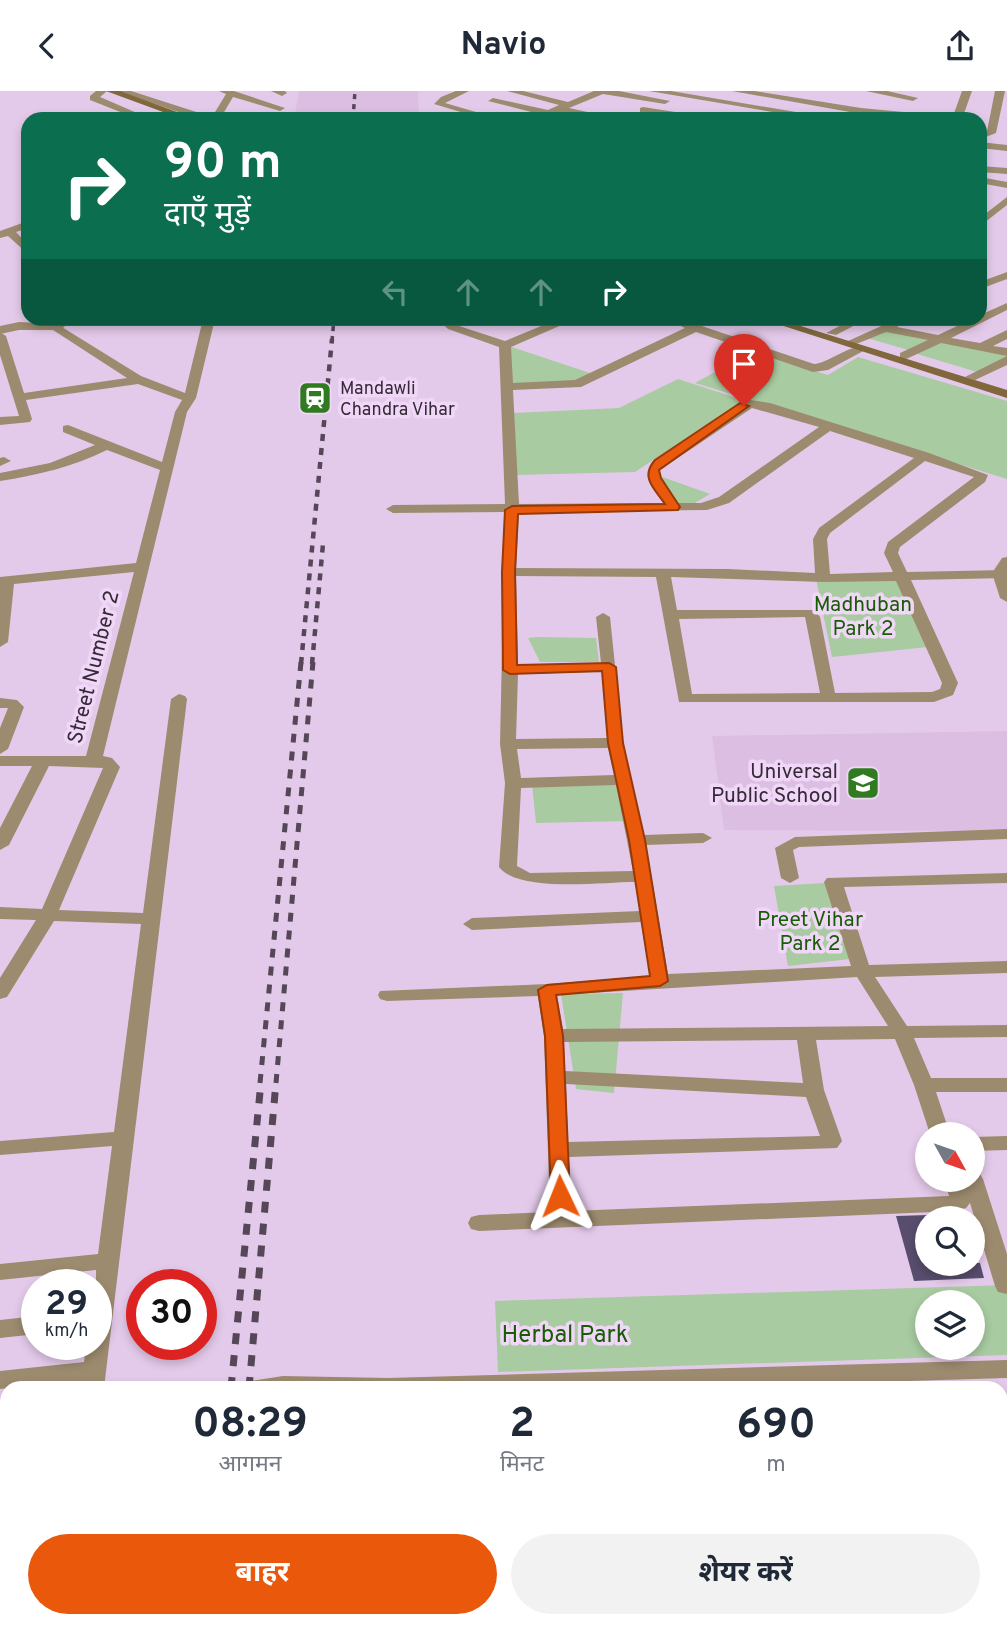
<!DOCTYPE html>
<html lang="hi">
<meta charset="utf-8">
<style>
:root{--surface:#fff;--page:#f2f2f3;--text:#1f2937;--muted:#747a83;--accent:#ea580c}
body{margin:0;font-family:Overpass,"Noto Sans Devanagari",sans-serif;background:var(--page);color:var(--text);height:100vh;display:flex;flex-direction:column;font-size:26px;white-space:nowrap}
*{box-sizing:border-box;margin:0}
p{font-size:23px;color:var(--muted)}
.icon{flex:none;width:38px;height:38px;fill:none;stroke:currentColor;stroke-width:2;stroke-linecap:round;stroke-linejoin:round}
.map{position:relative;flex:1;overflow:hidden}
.side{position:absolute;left:0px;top:1290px;width:1008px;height:247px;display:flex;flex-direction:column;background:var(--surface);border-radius:21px 21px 0 0;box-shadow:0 4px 10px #0003}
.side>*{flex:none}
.hud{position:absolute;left:21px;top:21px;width:966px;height:214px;border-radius:21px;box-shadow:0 4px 10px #0003;background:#0b6e4f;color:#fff;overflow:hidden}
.needle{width:46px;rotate:130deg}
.fabs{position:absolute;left:915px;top:1031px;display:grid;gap:14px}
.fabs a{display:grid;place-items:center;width:70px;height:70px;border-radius:50%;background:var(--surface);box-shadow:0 4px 10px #0003;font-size:35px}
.speed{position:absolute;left:21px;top:1178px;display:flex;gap:14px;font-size:35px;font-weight:700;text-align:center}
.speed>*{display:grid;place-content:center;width:91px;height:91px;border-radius:50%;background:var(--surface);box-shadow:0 4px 10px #0003;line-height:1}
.speed small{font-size:18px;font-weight:400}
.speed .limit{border:10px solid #d22;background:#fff;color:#111}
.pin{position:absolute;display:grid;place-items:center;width:60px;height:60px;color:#fff;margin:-72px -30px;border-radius:50% 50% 50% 0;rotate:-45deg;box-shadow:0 0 7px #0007}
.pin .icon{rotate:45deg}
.me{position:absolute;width:77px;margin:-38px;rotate:358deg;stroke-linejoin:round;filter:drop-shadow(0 0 5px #0008)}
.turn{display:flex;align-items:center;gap:24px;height:147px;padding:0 28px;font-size:32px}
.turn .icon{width:91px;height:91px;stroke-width:2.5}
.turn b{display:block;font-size:49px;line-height:60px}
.lanes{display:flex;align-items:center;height:66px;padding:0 28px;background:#0003;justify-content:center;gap:35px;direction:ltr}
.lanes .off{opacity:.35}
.eta{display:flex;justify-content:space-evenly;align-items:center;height:119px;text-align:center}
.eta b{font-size:42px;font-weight:700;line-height:49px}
.button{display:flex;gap:14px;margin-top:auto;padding:14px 28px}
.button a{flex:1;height:80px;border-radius:42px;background:var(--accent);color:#fff;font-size:28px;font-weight:700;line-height:80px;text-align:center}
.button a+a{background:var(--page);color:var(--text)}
header{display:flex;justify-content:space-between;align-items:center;height:91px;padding:0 28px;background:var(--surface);font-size:32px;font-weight:700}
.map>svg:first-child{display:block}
</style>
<header><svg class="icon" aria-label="back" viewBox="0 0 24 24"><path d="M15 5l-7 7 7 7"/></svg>Navio<svg class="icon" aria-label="share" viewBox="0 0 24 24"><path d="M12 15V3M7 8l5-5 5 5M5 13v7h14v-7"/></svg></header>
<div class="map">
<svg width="1007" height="1536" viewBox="0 0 1007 1536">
<rect width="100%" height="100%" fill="#e4caea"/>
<g fill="#ddbee3">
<path d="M299,0H418L419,28H294Z"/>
<path d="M1007,640V740L724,739L712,645Z"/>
</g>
<g fill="#a8cba1" fill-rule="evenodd">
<path d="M886,239L932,249L912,260L867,247Z"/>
<path d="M941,249L1007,263V268L977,281L914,262Z"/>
<path d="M509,255L593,283L575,291L511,294Z"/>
<path d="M753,260L828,284L858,266L1007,310V388L695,292Z"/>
<path d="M678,288L743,309L635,381L515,384L514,322L619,317Z"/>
<path d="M654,383L710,403L686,417L678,413Z"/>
<path d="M816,488L901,490L928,556L832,566Z"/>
<path d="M537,546L596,547L599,571H540L528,547Z"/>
<path d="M623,691L631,730L536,732L532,693Z"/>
<path d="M825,792L850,868L788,875L774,795Z"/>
<path d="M623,902L614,1002L576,998L561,903Z"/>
<path d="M1007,1194V1264L498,1281L495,1210ZM928,1211H973V1256H928Z"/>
</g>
<path fill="#584d6d" d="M928,1124V1172H980L984,1187L914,1190L896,1125Z"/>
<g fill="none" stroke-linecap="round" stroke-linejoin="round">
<g fill="#9d8b6f" fill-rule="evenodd">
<path d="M96,0H107L100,6L151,28H138L90,9V5Z"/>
<path d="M117,0H131L212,26L226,3L219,0H234L285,17L280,20L233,6L220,28H199Z"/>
<path d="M271,0H285L287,2L282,5Z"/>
<path d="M456,0H469L445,12L500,28H484L434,13L441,6Z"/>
<path d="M507,0H523L568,11L594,0H619L670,10L665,13L603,3L569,17L620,28C600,28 582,22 563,21C553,21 542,28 530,28L539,23L488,10L493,7L548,19L559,14Z"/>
<path d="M649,0H671L837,28H814Z"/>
<path d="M732,0H754L861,17L946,25L951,28L861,23Z"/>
<path d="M866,0H887L918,7L913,10Z"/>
<path d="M962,0H972L962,28H952Z"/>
<path d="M995,0H1005L996,42L980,48V42L987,40Z"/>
<path d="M643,16L701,25L706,28H683L640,21V17Z"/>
<path d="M980,51L1007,54V60L980,57Z"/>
<path d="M980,75L1007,77V83L980,81Z"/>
<path d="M980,86L1007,91V97L980,92Z"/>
<path d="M1007,106V114L980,135V127Z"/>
<path d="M28,130V137L16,141L28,154V163L8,145L0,147V140Z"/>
<path d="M1007,181V188L980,198V191Z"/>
<path d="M1007,212V219L951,247L980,252L1007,239V248L993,255L1007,257V265L941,252L904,269L900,268V262L928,249L886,241L854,254L848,250L897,228H912L897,236L938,244L972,228H980V224Z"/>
<path d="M203,228H215L196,307L187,321L103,665L112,667L120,676L59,819L143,822L171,608L179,603L185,605L187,608L104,1297H80L81,1290L0,1298V1280L84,1271L86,1253H96V1179L0,1189V1173L98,1163L112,1055L0,1064V1050L114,1041L141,833L54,830L7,906L0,908V887L36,829L0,828V816L42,818L103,677L49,675L9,754L0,759V737L32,675H0V665H86L134,481L14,493L8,551L0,556V486L136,472L160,379L107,359C72,376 38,384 0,390V382L50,372L95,354L63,341V335L68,334L162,371L175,321L182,309L138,293L26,309L32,328L30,331L0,334V326L19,325L0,264V241L6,245L24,302L127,287L53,239L51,237L57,233L141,285L185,302Z"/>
<path d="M446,228H457L456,234L505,250L558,228H572L571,230L511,256L513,292L575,289L685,237L666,228H681L814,273C830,272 854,249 867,258L828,279L813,281L696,241L581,296L513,299L519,413L664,412C653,396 639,387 654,369L750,309L770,312L929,362L988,384L985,391L900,456L898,462L907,481L1007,479V487L911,489L958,592L953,604L934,611H679L656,486L516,485L518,574L601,572L596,526L603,522L610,526L623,652L644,744L703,742L712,747L703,752L646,754L668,883L851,875L824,791L827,787L1007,782V792L844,796L869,874L1007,870V882L875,886L907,935L1007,934V946L914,947L931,987H1007V1001H936L950,1043H930L914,994L895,948L816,949L824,999L842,1050L837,1057L569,1066L571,1120L949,1105L944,1088H973V1080L980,1083L983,1088L1007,1163V1203L998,1201L995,1195L970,1112L966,1117L958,1120L479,1140L471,1138L468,1132L471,1126L479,1124L550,1121L544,945L538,905L387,910L380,908L378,904L380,900L547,893L650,885L641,831L472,839L463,833L472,827L640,820L635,791C602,791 519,802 499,776L505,692L500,653L505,421L393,422L386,418L393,414L505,413L499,256L448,238L442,232ZM752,317L819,336L719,406L701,412H678L661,387L660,379ZM830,340L914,367L819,437L813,448L815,482L728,478L516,477L519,421L707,419L729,412ZM925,370L974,386L888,451L884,462L893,481L830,483L827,448L830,442ZM671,486L823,491L896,490L942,592L940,598L932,601L835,602L820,526L814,519H677ZM805,526L820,602L692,603L679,528ZM602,581L607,647L516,648L518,583ZM608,657L614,684L521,687L517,658ZM616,694L633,780L530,782L517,775L521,697ZM857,886L888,935L563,938L557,904ZM797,949L803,992L565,980L564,951ZM566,993L806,1006L820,1045L568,1051Z"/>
<path d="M853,228H867L836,244L826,242Z"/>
<path d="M1007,265V274L975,289L965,286Z"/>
<path d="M4,366L11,370L0,375V367Z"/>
<path d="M0,607L17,609L24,616L8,658L0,663V637L8,617H0Z"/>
<path d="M1007,738V748L799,756L793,759L799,787L790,792L781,787L775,757L795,746Z"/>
<path d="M1007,1045V1059L973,1060V1046Z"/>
<path d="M37,1225V1243L0,1247V1229Z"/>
<path d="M7,1433V1488L0,1491V1436Z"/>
<path d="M546,1530H572L573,1536H547Z"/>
</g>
<g fill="#9d8b6f" fill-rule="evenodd">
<path d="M60,228H72L61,239H19L0,243V235L19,231L54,233Z"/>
<path d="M1007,466V511L1000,507L992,482L1002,467Z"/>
<path d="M1007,1269V1287L680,1297H246L250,1290L283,1285L388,1287Z"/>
<path d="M7,1364V1385L0,1387V1366Z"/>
</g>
<g fill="#81683c" fill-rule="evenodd">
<path d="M106,0H120L196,28H182Z"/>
<path d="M762,228H778L1007,299V307Z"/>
</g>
<g stroke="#554758" stroke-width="3.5" stroke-dasharray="5 5" stroke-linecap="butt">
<path d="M353,28L355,0"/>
<path d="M332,250L334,228"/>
</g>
<g stroke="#554758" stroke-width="4.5" stroke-dasharray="7 7" stroke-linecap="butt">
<path d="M301,573L332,248"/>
<path d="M312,573L323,453"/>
</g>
<g stroke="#554758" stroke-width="5" stroke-dasharray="9 9" stroke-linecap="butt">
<path d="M260,992L301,571"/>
<path d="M276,992L313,571"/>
</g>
<g stroke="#554758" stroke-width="7" stroke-dasharray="11 11" stroke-linecap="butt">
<path d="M231,1297L261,991"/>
<path d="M249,1297L276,991"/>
<path d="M230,1530V1536"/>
<path d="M210,1536L211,1530"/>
</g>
</g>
<path fill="#ea580c" stroke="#983908" stroke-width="2" d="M740,312L749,315L659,379L661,387L680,416L678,419L518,423L515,481L517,574L609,572L616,576L623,652L645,749L668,890L660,895L556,904L563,945L570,1105L567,1110H553L551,1105L545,945L538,899L547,894L650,885L629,749L608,652L602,580L510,583L503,579L502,481L505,419L512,415L665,413C654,397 640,386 655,369Z"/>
<defs>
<symbol id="station-square" viewBox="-11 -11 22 22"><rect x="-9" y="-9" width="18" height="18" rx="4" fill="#307a20" stroke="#f1d7f7"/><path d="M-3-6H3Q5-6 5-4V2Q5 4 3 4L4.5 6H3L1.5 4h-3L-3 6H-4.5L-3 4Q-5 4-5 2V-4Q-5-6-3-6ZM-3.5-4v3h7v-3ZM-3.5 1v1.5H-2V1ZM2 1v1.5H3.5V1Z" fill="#fff"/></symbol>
<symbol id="school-square" viewBox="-11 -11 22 22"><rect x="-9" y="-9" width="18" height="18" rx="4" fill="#307a20" stroke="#f1d7f7"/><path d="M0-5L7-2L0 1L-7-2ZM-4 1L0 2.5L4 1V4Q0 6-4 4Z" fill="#fff"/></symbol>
</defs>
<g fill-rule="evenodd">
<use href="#station-square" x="296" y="288" width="38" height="38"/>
<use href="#school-square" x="844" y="673" width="38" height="38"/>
</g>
<g text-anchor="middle" stroke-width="7" stroke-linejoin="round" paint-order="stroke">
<g font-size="18" fill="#352a37" stroke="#f1d7f7" text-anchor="start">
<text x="340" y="303">Mandawli<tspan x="340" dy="21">Chandra Vihar</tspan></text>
</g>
<g font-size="21" fill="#185c05" stroke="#f1d7f7">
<text x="863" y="520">Madhuban<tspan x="863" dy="24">Park 2</tspan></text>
<text x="810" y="835">Preet Vihar<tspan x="810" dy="24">Park 2</tspan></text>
</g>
<g font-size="21" fill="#352a37" stroke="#f1d7f7">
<text transform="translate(93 576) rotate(-76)" y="7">Street Number 2</text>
</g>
<g font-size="21" fill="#352a37" stroke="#f1d7f7" text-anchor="end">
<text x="838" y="687">Universal<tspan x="838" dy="24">Public School</tspan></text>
</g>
<g font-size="24" fill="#185c05" stroke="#f1d7f7">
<text x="565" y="1251">Herbal Park</text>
</g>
</g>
</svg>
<div class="fabs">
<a><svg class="needle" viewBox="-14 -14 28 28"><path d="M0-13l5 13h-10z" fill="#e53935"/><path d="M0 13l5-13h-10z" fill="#747a83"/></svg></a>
<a><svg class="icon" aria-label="search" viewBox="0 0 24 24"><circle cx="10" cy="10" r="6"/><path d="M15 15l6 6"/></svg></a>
<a><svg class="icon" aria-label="layers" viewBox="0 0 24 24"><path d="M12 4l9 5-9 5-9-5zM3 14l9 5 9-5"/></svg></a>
</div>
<div class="speed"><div>29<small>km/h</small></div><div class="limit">30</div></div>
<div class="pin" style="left:744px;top:315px;background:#d93025"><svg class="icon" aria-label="arrive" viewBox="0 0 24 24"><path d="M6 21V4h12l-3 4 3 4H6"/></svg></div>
<svg class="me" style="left:560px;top:1105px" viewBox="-20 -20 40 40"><path d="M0-17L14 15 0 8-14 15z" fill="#ea580c" stroke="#fff" stroke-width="4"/></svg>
<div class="hud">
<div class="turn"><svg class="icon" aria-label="right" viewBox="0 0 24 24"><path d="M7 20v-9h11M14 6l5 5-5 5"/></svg><div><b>90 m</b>दाएँ मुड़ें</div></div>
<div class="lanes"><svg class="icon off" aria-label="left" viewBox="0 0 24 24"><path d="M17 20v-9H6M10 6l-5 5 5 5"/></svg><svg class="icon off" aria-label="ahead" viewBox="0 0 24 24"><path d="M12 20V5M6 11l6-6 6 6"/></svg><svg class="icon off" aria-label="ahead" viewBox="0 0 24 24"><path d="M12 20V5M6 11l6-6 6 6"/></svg><svg class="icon" aria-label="right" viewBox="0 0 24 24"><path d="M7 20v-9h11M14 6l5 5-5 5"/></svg></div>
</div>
<section class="side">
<div class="eta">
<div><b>08:29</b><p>आगमन</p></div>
<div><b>2</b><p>मिनट</p></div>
<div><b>690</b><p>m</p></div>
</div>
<div class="button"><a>बाहर</a><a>शेयर करें</a></div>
</section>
</div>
